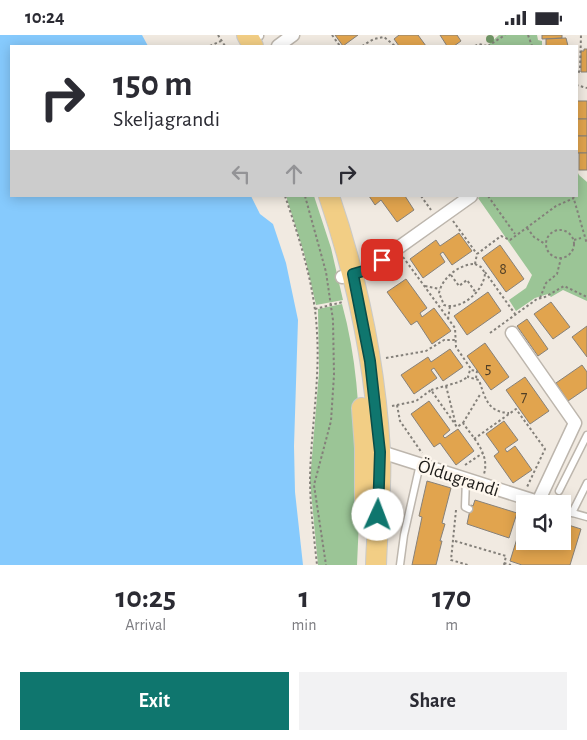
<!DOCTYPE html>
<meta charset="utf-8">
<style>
:root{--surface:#fff;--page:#f2f2f3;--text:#2b2b33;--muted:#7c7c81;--accent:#0f766e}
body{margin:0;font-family:"Alegreya Sans",sans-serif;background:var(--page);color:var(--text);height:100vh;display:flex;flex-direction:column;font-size:19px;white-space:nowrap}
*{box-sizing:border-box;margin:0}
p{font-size:16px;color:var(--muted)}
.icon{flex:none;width:28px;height:28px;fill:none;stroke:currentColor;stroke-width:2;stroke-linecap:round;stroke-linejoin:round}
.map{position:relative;height:530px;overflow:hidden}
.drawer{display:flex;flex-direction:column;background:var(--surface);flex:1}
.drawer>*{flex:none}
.banner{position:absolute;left:10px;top:10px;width:568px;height:152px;border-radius:0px;box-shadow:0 2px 12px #0003;background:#fff;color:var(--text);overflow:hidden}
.buttons{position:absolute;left:516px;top:460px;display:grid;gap:10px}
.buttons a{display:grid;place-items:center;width:55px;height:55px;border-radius:0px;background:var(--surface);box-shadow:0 2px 12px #0003;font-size:25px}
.pin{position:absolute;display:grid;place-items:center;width:42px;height:42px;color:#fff;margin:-21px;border-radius:10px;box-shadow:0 2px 8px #0006}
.me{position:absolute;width:55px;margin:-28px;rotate:2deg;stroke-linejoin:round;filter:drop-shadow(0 0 4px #0008)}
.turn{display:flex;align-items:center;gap:18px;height:105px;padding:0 20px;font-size:22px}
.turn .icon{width:65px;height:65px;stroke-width:2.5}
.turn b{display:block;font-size:35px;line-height:42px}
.lanes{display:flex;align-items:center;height:48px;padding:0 20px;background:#0003;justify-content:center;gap:25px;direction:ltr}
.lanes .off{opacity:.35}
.eta{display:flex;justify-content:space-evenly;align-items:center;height:85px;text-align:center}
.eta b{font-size:30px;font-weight:700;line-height:35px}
.button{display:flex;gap:10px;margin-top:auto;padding:10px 20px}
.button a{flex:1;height:58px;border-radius:0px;background:var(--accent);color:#fff;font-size:20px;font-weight:700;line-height:58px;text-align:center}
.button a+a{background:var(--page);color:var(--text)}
.status{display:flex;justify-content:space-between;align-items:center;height:35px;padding:0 25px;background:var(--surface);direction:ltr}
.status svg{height:14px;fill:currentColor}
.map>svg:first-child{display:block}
</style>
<div class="status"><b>10:24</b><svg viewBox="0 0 49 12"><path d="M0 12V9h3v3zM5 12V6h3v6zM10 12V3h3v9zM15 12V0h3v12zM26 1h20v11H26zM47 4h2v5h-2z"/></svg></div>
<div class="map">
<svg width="587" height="530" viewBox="0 0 587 530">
<rect width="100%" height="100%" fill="#f1eae1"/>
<g fill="#9bc596">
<path d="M499,0H537L538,5L542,6V11H487Z"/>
<path d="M576,134L579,140L587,147V266L563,255L551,262L548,259L535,263L516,276L509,265L526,253L532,240L478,163L481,161H576Z"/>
<path d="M286,161H314L331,213L343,265L316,270L304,218Z"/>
<path d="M342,269C365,352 361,445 357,530H318L310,446L319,337L318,274Z"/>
</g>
<path fill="#86cafd" d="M0,0H142L148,11H11V161H251L260,179L273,189L286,228L298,285L294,411L295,457L303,530H0Z"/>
<g fill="#e1a44e" stroke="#878179">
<path d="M335,0H358L343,11Z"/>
<path d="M399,0H418L426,11H399L394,4Z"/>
<path d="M440,0H457L461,6L454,11H447Z"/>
<path d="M542,0H562V3L542,4Z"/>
<path d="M566,3L568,11H546V4Z"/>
<path d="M584,14H587V37H581V16H584Z"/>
<rect x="576" y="66" width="11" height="18"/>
<rect x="576" y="84" width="11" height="17"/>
<rect x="577" y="101" width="10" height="17"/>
<rect x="579" y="118" width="8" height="17"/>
<path d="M369,161H405L414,175L397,187L381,165L375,170Z"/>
<path d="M459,198L472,216L452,230L443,217L440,219L445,227L423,243L410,224L436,205L440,211Z"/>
<path d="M500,210L524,244L506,257L482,223Z"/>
<path d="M406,244L427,273L420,278L422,282L434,273L451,296L432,309L417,286L411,290L387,257Z"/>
<path d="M488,257L501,276L467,300L454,281Z"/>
<path d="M551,267L570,292L553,304L534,279Z"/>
<path d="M527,284L548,314L538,321L517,291Z"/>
<path d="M587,291V322L572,302Z"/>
<path d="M485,308L509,342L491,355L467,321Z"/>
<path d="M450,314L463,332L443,346L434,333L431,335L437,343L414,359L401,340L428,322L431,327Z"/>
<path d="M582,330L587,337V353L568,366L556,348Z"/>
<path d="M525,342L549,376L530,389L506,355Z"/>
<path d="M429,366L450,395L443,401L445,403L458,394L474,416L456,430L440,408L434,412L411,379Z"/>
<path d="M504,386L518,405L505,414L507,417L515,411L532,435L513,448L494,421L499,417L486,399Z"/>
<path d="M427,446L451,453L442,488L445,489L440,506H442L436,530H412L422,482L419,481Z"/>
<path d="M475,465L517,478L509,503L467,489L471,470L473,471Z"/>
<path d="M525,478V506H562V488L581,494L570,530H522L510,526Z"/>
</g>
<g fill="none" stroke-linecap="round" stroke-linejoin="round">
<defs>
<g id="lane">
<path d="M260,0V1"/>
<path d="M466,444L465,472L469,474"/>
<path d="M559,456L587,400"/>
<path d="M562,475L587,482"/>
<path d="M572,478L587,448"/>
<path d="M400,530L404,500L420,429"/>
</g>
<g id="street">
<path d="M278,11L293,0"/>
<path d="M342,242L367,235L471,161"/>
<path d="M375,415L538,467L575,388L512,298"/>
</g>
<g id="primary">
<path d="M247,0L253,11"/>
<path d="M329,161C357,243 375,329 380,415C382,453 377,492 376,530"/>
<path d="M362,373L365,413V481"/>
</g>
</defs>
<use href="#lane" stroke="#bdb6ad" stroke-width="9"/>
<use href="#street" stroke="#bdb6ad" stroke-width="15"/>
<use href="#primary" stroke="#c9c9c8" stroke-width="22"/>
<g stroke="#84807a" stroke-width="2" stroke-dasharray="2.5 2.5" stroke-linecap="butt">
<path d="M218,0L225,11"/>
<path d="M332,0L340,11"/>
<path d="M528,0L532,11"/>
<path d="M210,11L221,6"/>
<path d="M362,11L374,4L384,2L395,11"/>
<path d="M475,11L479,9L487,11"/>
<path d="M488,11L505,0"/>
<path d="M576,42L580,35L581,0"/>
<path d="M576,50L587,53"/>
<path d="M285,161C300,205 315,252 317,298C320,346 311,394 310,443C310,472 314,501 317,530"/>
<path d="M305,161L326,237L333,285L334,340L331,386L314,450L326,530"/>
<path d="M421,161L431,175"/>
<path d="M488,161L515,199"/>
<path d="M573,161L587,209"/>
<path d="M453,186L477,219"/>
<path d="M527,193L534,202L545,209"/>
<circle cx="560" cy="209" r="14"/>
<path d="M574,205L581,203"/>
<path d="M403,222L455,293L456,312L471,334"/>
<path d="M475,229L481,232L485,238C484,256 461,276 444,270L439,258C442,243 459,229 475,229Z"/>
<path d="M475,229L477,219L501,201L510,205L556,171L574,163"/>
<path d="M485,237L515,279"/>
<path d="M451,240L459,251L467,245L476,258"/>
<path d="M425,251L440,254"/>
<path d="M540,263L546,248L557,239L561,223"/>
<path d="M315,274L343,267"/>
<path d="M448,284L450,271"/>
<path d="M490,298L537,264L545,262L564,251L587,262"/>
<path d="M386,323L426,316L444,305H455"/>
<path d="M476,343L477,336L470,335L468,342L479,345C485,362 487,377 509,378"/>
<path d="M446,351L456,390"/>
<path d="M431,355L459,347L468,342"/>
<path d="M397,370L400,386L422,418"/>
<path d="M392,371L416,366L431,355L457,392L463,388C474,404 490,419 484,439"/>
<path d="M463,388L481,358"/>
<path d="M474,404L516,374L545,414L527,452"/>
<path d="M465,430L483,418"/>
<path d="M456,475L451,525L468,530"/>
<path d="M455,506L506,521L504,530"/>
<path d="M504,528L511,530"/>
</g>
<use href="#lane" stroke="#fff" stroke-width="6"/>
<use href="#street" stroke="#fff" stroke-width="12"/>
<use href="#primary" stroke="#f2ce85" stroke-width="20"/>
</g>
<circle fill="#709565" cx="490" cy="4" r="4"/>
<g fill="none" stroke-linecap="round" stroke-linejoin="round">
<defs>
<path id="route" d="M378,480L380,417L370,326L353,239L367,235L382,225"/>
</defs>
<use href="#route" stroke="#0a4d48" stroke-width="12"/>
<use href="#route" stroke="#0f766e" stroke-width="9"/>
</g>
<g text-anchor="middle" stroke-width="5" stroke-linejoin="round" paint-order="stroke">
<g font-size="16" fill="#4f3e26">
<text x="503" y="239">8</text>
<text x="488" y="338">5</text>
<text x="524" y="367">7</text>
</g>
<g font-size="19" fill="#1e1c19" stroke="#fef7ee">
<text transform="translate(459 442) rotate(18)" y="7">Öldugrandi</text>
</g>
</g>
</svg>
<div class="buttons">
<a><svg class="icon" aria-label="sound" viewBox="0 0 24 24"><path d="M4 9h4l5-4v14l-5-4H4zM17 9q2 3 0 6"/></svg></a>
</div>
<div class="pin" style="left:382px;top:225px;background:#d93025"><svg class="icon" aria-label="arrive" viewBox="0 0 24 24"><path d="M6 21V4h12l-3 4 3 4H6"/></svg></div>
<svg class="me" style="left:378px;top:480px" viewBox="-20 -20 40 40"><circle r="19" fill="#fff"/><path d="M0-13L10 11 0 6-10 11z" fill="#0f766e"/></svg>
<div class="banner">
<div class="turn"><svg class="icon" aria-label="right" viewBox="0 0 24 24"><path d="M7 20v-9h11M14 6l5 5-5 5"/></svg><div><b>150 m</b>Skeljagrandi</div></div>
<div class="lanes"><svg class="icon off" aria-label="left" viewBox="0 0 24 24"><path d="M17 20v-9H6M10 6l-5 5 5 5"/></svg><svg class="icon off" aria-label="ahead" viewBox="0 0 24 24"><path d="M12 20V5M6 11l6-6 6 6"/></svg><svg class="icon" aria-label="right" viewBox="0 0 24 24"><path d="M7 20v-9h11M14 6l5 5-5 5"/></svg></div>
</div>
</div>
<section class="drawer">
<div class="eta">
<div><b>10:25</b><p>Arrival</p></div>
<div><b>1</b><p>min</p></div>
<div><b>170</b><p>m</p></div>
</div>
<div class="button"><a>Exit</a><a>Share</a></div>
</section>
